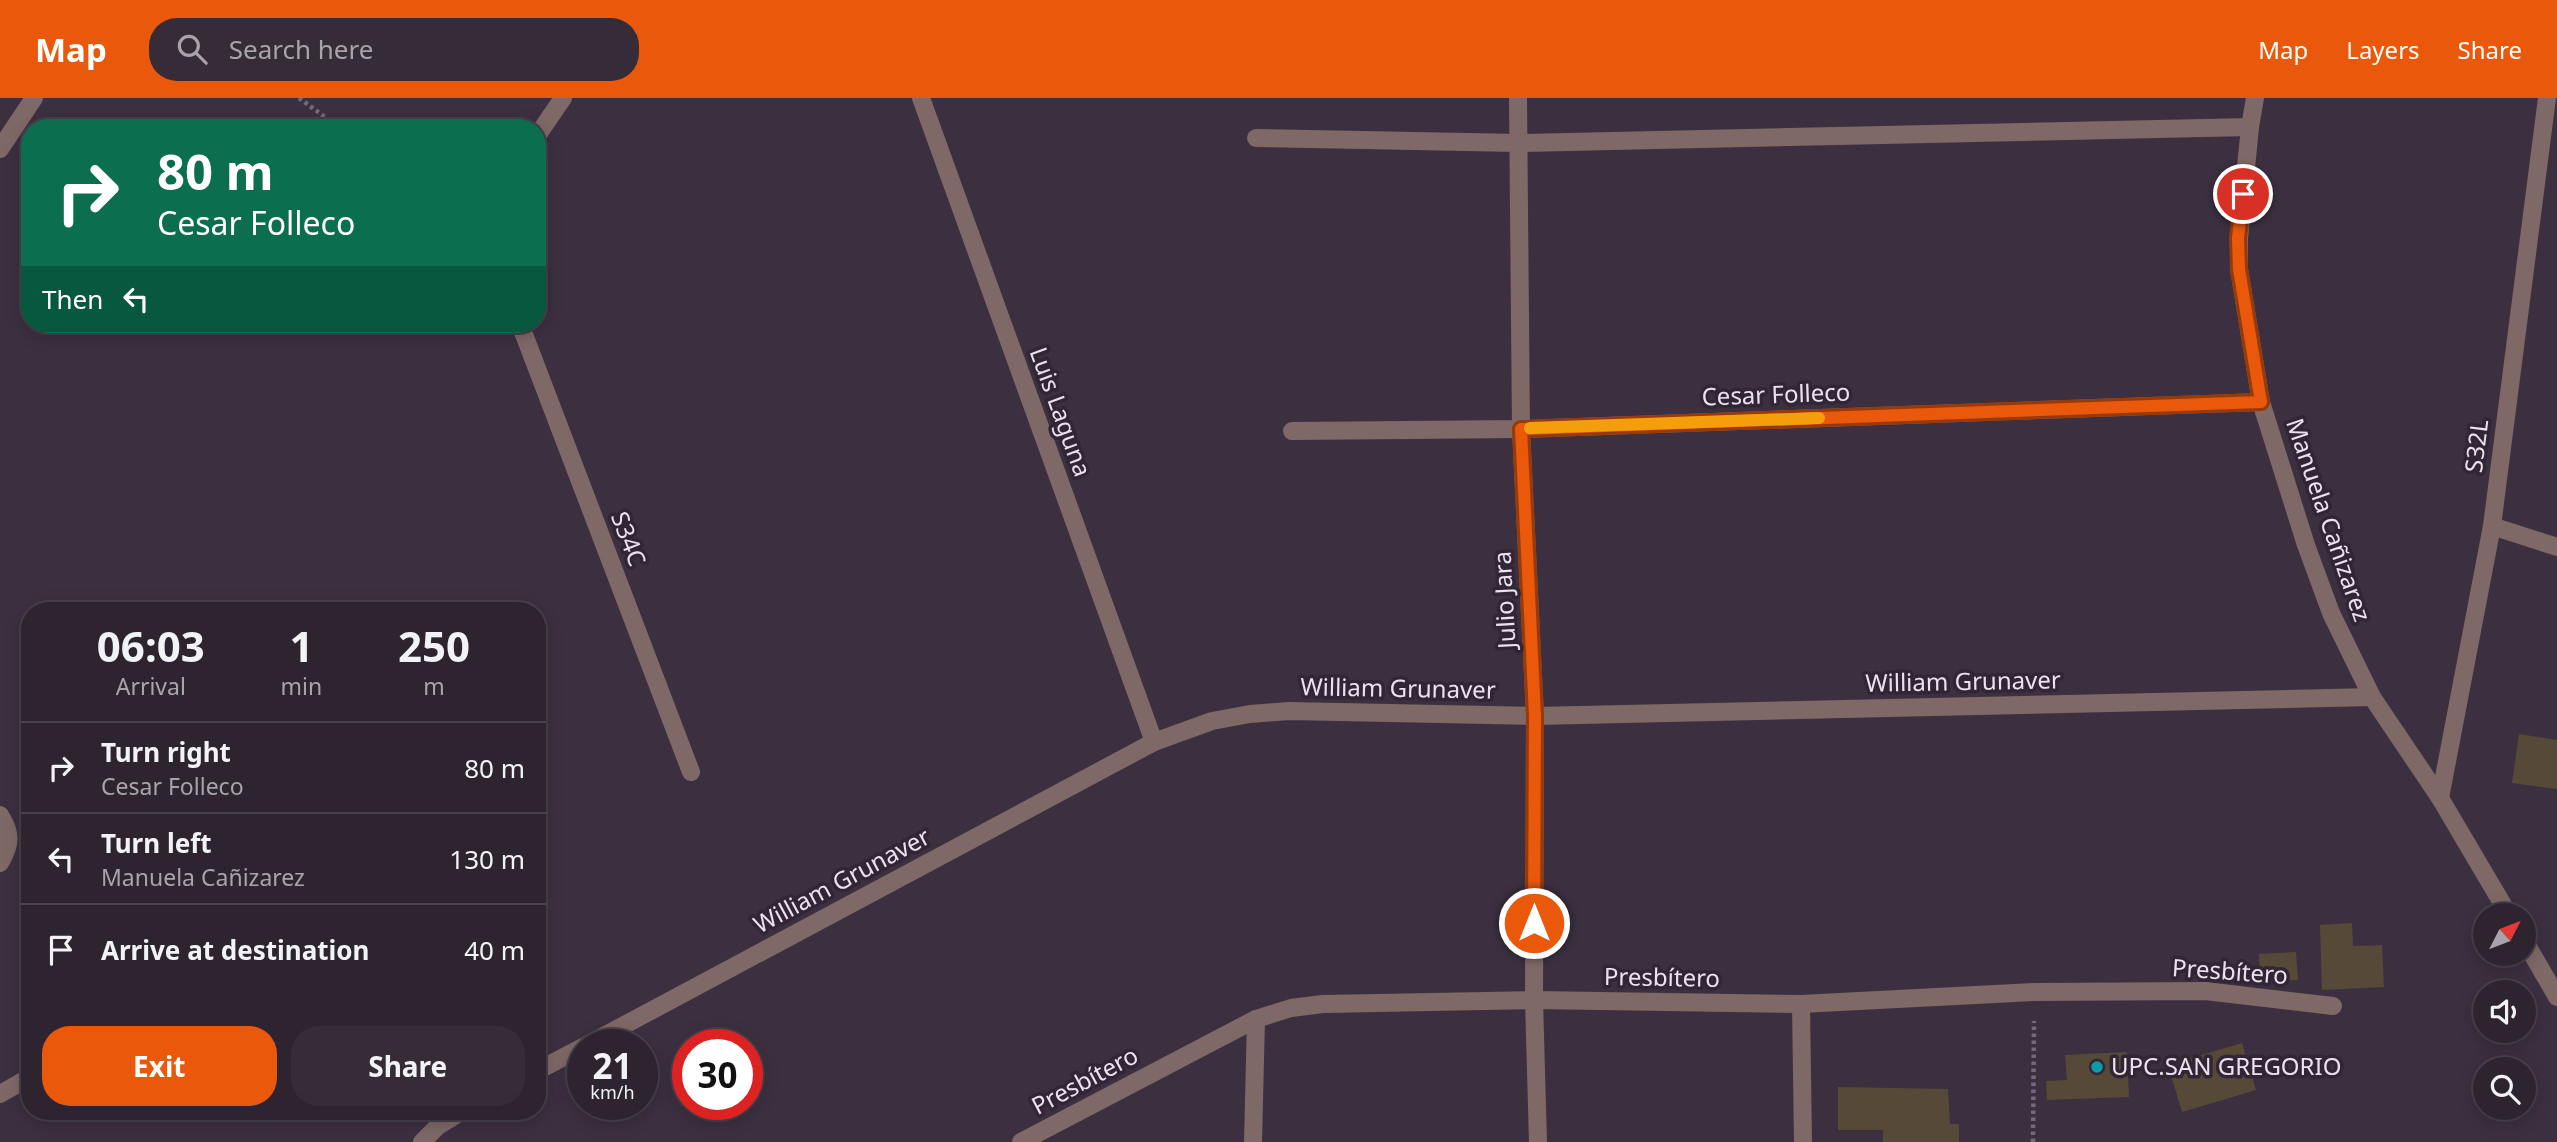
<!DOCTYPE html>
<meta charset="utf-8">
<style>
:root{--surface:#2d2430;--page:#352c38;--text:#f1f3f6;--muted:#a7a4ab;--line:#48414c;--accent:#ea580c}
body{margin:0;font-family:"Noto Sans",sans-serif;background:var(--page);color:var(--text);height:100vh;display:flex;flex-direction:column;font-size:26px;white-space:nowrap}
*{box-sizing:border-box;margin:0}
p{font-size:23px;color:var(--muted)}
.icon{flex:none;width:38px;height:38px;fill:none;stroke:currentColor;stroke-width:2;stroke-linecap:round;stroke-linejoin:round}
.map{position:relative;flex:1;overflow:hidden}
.details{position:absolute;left:21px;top:504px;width:525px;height:518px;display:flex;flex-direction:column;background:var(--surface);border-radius:28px;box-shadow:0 4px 18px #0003,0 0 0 2px var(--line)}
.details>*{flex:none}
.guide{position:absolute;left:21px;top:21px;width:525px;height:214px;border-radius:28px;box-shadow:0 4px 18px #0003,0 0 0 2px var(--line);background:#0b6e4f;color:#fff;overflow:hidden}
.needle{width:46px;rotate:48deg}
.controls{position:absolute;left:2473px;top:805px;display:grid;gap:14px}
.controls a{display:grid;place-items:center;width:63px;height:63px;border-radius:50%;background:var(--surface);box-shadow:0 4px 18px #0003,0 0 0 2px var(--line);font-size:35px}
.speed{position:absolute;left:567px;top:931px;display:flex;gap:14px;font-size:35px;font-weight:700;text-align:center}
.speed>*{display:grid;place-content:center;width:91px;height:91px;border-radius:50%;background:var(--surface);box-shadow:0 4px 18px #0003,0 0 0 2px var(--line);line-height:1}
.speed small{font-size:18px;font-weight:400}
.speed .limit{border:10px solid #d22;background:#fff;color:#111}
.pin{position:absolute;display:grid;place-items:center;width:60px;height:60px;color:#fff;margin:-30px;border:4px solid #fff;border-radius:50%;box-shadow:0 2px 7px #0007}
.me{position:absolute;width:77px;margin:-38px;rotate:0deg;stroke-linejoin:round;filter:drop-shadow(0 0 5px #0008)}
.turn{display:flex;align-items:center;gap:24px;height:147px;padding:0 21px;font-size:32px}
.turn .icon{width:91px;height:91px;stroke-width:2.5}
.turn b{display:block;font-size:49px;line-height:60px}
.then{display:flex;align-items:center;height:66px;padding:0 21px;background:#0003;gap:14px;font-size:26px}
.eta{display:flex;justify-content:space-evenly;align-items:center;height:119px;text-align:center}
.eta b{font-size:42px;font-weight:700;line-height:49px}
.action{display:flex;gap:14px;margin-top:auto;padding:14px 21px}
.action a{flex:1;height:80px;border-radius:28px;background:var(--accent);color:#fff;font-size:28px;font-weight:700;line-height:80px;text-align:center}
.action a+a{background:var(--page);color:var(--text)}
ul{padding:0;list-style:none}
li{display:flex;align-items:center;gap:21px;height:91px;padding:0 21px;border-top:2px solid var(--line)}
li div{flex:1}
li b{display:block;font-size:26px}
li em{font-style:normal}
header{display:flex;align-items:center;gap:42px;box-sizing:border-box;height:98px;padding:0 35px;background:var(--accent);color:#fff}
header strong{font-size:33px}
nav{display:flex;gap:38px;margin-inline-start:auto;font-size:24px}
.search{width:490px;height:63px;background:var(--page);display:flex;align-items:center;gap:18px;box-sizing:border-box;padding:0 24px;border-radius:28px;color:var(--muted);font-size:26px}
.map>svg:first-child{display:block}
</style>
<header>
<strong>Map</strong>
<div class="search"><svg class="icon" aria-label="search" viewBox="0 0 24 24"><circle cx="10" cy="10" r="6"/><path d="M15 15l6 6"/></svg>Search here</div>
<nav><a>Map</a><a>Layers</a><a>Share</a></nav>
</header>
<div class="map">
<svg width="2557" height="1044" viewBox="0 0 2557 1044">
<rect width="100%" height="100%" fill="#3c3040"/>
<g fill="#574938">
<path d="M2519,636L2557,642V691L2512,685Z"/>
<path d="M2352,825L2353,848L2382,847L2384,889L2322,892L2320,827Z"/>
<path d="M2296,854L2298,882L2260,883L2259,856Z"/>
<path d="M2242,945L2256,992L2182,1014L2168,967Z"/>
<path d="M2127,954L2129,999L2047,1002L2046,983L2067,982L2065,957Z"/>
<path d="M1838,989L1948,991L1950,1026H1959V1044H1883V1032H1838Z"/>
</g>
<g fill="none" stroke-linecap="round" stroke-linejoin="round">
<g stroke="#736977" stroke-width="4.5" stroke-dasharray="3.5 3.5" stroke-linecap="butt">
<path d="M299,0L340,30"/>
<path d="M2033,1044L2034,923"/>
</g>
<g stroke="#7e6967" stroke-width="18">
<path d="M921,0L1154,644"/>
<path d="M1518,0L1521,331L1535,618L1534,902L1538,1044"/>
<path d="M2255,0L2250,29L2239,140V171L2261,304L2306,447L2331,515L2372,599L2440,700L2509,817"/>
<path d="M537,38L563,0"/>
<path d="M1256,40L1519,45L2250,29"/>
<path d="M0,51L34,0"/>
<path d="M520,226L691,674"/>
<path d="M1292,333L1521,331L2261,304"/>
<path d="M2492,428L2557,449"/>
<path d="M2440,700L2492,428L2547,0"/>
<path d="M0,717C12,736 11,746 0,765"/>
<path d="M2524,842L2557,899"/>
<path d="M1801,906L1803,1044"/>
<path d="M587,947L1154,644L1212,623L1250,616L1289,613L1535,618L2372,599"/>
<path d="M537,973L583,949"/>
<path d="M0,996L30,979"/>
<path d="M422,1044L438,1028L462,1013"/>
<path d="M1021,1044L1256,921L1291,910L1323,906L1534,902L1801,906L2034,894L2205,893L2333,908"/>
<path d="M1253,1044L1256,921"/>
</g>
</g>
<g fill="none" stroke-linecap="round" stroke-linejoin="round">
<defs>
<path id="route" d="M1534,825L1535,618L1521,331L2261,304L2239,171L2238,140L2243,96"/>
</defs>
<use href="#route" stroke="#983908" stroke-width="18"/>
<use href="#route" stroke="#ea580c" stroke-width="12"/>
<path stroke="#f59e0b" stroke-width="12" d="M1530,330L1819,320"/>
</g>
<circle fill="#0f9aa8" stroke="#322636" stroke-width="2.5" cx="2097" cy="969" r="7"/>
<g text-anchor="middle" stroke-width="7" stroke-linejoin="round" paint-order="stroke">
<g font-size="24" fill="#eae2ed" stroke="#322636">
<text transform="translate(1776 297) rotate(-2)" y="8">Cesar Folleco</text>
<text transform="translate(1060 314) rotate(70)" y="8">Luis Laguna</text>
<text transform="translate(2477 348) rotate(-83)" y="8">S32L</text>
<text transform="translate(2328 422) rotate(71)" y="8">Manuela Cañizarez</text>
<text transform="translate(628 441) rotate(69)" y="8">S34C</text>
<text transform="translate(1505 502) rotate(-93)" y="8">Julio Jara</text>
<text transform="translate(1963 584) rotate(-1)" y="8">William Grunaver</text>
<text transform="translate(1398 591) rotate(1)" y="8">William Grunaver</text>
<text transform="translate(842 783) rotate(-28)" y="8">William Grunaver</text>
<text transform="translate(2230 874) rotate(4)" y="8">Presbítero</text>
<text transform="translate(1662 880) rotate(1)" y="8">Presbítero</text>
<text transform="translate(1085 983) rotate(-28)" y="8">Presbítero</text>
</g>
<g font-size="24" fill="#eae2ed" stroke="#322636" text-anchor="start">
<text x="2111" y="977">UPC.SAN GREGORIO</text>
</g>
</g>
</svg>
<div class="controls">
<a><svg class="needle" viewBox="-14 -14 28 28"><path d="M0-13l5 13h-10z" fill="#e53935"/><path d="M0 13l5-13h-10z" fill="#a7a4ab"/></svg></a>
<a><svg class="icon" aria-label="sound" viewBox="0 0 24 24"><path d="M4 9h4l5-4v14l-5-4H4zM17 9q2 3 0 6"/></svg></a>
<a><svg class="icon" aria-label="search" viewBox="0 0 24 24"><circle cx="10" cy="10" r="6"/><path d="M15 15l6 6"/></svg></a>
</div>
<div class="speed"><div>21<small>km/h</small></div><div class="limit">30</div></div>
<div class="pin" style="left:2243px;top:96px;background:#d93025"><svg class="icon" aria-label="arrive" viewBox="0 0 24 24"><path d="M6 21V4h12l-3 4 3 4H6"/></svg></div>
<svg class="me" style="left:1534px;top:825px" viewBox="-20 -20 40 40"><circle r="17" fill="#ea580c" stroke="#fff" stroke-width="3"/><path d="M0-11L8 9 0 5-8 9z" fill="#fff"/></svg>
<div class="guide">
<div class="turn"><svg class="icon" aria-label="right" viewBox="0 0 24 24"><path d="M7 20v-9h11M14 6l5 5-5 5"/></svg><div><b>80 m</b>Cesar Folleco</div></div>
<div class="then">Then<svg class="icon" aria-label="left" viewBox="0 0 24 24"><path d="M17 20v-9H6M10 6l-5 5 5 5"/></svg></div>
</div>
<section class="details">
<div class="eta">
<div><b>06:03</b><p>Arrival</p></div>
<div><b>1</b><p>min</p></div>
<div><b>250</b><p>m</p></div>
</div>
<ul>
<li><svg class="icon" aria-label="right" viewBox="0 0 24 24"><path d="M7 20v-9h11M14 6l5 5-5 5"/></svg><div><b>Turn right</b><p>Cesar Folleco</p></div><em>80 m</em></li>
<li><svg class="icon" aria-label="left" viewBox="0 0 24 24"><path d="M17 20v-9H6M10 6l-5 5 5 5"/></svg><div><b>Turn left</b><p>Manuela Cañizarez</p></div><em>130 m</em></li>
<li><svg class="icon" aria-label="arrive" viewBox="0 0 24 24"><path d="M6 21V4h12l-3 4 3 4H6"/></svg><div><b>Arrive at destination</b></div><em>40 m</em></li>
</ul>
<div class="action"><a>Exit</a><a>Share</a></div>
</section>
</div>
